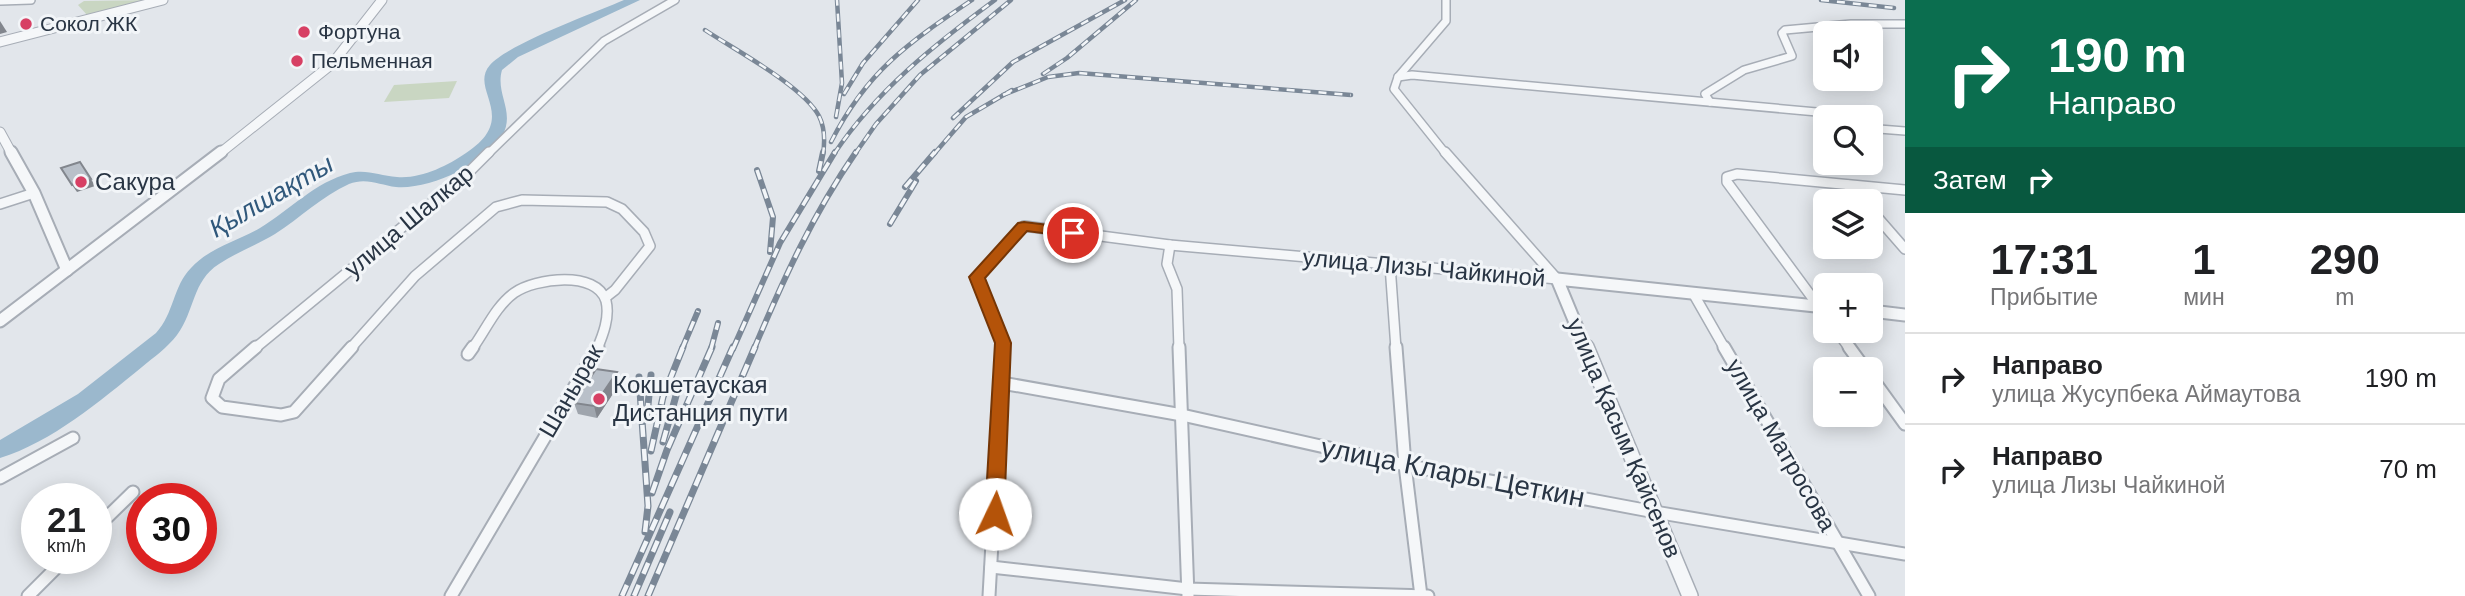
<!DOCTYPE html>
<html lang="ru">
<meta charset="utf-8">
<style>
:root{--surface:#fff;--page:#f2f2f2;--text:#202124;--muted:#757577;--line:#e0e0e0}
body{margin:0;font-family:Helvetica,sans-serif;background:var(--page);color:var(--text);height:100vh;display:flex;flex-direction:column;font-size:26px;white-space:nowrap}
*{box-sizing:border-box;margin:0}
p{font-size:23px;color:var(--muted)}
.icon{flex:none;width:38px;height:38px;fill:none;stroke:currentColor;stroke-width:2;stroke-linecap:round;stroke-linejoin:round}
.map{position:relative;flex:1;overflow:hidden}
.side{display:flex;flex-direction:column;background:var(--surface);width:560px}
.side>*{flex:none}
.hud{background:#0b6e4f;color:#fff;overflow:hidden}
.buttons{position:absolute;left:1813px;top:21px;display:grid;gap:14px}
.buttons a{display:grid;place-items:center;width:70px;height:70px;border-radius:10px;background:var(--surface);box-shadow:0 4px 18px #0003;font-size:35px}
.speed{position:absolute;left:21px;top:483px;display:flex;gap:14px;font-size:35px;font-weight:700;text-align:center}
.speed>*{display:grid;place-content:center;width:91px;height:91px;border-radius:50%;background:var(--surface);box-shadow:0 4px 18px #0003;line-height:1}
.speed small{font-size:18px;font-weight:400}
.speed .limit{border:10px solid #d22;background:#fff;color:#111}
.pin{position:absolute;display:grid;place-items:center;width:60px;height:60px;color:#fff;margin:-30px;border:4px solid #fff;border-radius:50%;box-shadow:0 2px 7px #0007}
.me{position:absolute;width:77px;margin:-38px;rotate:3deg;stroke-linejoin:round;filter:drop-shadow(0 0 5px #0008)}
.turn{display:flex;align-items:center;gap:24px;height:147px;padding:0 28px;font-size:32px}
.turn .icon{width:91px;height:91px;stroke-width:2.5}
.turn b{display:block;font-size:49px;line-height:60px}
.then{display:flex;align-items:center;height:66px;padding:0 28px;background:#0003;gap:14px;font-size:26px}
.eta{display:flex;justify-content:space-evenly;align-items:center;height:119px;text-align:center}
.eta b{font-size:42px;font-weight:800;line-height:49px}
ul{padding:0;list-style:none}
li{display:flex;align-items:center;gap:21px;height:91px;padding:0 28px;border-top:2px solid var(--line)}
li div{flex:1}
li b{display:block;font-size:26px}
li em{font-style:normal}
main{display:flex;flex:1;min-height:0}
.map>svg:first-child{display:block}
</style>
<main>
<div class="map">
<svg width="1905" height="596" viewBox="0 0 1905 596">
<rect width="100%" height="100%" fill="#e2e6eb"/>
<g fill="#c9d6c2">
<path d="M153,0L88,16L78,5L84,1Z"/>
<path d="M457,81L449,98L384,102L394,85Z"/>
</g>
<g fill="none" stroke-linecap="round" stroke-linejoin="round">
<path fill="#9bb8cd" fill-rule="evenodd" d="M624,0H640L518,57L502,70C495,94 516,112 502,136C485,164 429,190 396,187C380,185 366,177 349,184C322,196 300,218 275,234C257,245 237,252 219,264C192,281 195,311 177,335C167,348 154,357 142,367C100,401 52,442 0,458V440L78,394L156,333C174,314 173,286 191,268C209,248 237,241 260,228C290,210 315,182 350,173C367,169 380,176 397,177C421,179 447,166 466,153C521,117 468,90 490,65C508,44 594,13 624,0Z"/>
<defs>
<g id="minor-far2">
<path d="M1446,0V21L1398,77L1394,89L1446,154"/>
<path d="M0,1L31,0"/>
<path d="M1398,77L1412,75L1850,115"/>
<path d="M1710,102L1705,94L1744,70L1792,56L1782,33L1785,30L1851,24H1905"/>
<path d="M1879,129L1905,131"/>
<path d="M488,154L604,41L675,0"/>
</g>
<g id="minor-far1">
<path d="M1445,152L1557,279"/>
<path d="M1848,185L1863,201"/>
<path d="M0,204L34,193"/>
<path d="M1871,210L1905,249"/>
<path d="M1170,245L1167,264L1177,289L1179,349"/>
<path d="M1390,265L1396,349"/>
<path d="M1693,293L1725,349"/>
<path d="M1825,315L1727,182V177L1737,174L1905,190"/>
<path d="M1837,331L1850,349"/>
<path d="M254,349L467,174L489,152"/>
<path d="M350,349L415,276L496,207L522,200L607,202L622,209L644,232L650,246L615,290L606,297"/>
<path d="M472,349C486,330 495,307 514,293C535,278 597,270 606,301C610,317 603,335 597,349"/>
<path d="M1003,349V343L977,277L1024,226L1170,245L1557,279"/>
</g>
<g id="minor">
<path d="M256,347L219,379L212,398L222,407L281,415L294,412L352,347"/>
<path d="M1179,347L1188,596"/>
<path d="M1396,347L1405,465L1421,596"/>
<path d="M1724,347L1869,596"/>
<path d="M1849,347L1865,369"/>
<path d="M468,354L473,347"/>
<path d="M1871,377L1905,424"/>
<path d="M1002,383L1182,415L1405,465L1655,512L1905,554"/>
<path d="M0,478L73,438"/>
<path d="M96,528L133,492"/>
<path d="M991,567L1188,589L1428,596"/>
<path d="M28,596L66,558"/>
<path d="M451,596L598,347"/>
<path d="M989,596L1003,347"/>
</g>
<g id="tertiary-far2">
<path d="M0,42L163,0"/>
<path d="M0,132L12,154"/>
<path d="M219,154L332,64L382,0"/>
</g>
<g id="tertiary-far1">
<path d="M11,152L34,193L67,270"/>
<path d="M1871,311L1905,315"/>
<path d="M0,321L221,152"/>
<path d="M1586,349L1557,279L1825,307"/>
</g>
<path id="tertiary" d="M1586,347L1690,596"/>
</defs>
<use href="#minor-far2" stroke="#a7adb6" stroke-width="10"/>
<use href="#minor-far1" stroke="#a7adb6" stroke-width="12"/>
<use href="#minor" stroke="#a7adb6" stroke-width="15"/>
<use href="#tertiary-far2" stroke="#a7adb6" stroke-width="11"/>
<use href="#tertiary-far1" stroke="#a7adb6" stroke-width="15"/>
<use href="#tertiary" stroke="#a7adb6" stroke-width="18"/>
<use href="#minor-far2" stroke="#f5f7f9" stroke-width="7"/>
<use href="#minor-far1" stroke="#f5f7f9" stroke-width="9"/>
<use href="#minor" stroke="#f5f7f9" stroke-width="11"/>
<use href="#tertiary-far2" stroke="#f5f7f9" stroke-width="9"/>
<use href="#tertiary-far1" stroke="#f5f7f9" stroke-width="11"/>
<use href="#tertiary" stroke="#f5f7f9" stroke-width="15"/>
<defs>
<g id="rail-far2">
<path d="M1821,0L1894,8"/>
<path d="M705,30C735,50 803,86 819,116C825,128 825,141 823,154"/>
<path d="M1043,74L1067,58L1136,0"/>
<path d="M844,94L863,63L918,0"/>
<path d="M1003,95L1048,77L1079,73L1351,95"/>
<path d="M836,117L842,83L837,0"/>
<path d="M953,118L1013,62L1125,0"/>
<path d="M831,142C867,71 908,43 972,0"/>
<path d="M834,154C877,90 934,45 995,0"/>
<path d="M855,154L876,124L920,75L1011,0"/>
<path d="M934,154L966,117L1012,90"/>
</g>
<g id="rail-far1">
<path d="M757,170L773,217L770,252"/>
<path d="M819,171L823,152"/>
<path d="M905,187L935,152"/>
<path d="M890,224L916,181"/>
<path d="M682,349L698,311"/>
<path d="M711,349L718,323"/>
<path d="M733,349L780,243L835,152"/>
<path d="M754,349C783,280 813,214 856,152"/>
</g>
<g id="rail">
<path d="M639,377L648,506L645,532"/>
<path d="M647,415L651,375"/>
<path d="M663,442L679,385"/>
<path d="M651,451L663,397L683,347"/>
<path d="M652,493L667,450L712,347"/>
<path d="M622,596L733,347"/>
<path d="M634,596L670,512"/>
<path d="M648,596L755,347"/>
</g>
</defs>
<use href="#rail-far2" stroke="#7a8796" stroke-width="4.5"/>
<use href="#rail-far1" stroke="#7a8796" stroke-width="6"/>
<use href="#rail" stroke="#7a8796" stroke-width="7"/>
<use href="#rail-far2" stroke="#f2f5f8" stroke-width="2.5" stroke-dasharray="8" stroke-linecap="butt"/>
<use href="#rail-far1" stroke="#f2f5f8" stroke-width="3.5" stroke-dasharray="10" stroke-linecap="butt"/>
<use href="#rail" stroke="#f2f5f8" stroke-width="4.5" stroke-dasharray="12" stroke-linecap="butt"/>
</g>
<path fill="#9fa5ad" d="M617,372L620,383L597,418L578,414L574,403Z"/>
<g fill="#82868d">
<path d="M0,21L7,32L0,34Z"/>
<path d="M91,179L95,186L77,192L72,185Z"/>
<path d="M617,372L620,383L597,418L594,406Z"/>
</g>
<g fill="#b9c0c9" stroke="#82868d" stroke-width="2">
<path d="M80,162L91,179L72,185L61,168Z"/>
<path d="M596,369L617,372L594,406L574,403Z"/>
</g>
<path fill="#b45309" stroke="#753606" stroke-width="2" d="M1024,222L1073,228L1080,233L1073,237L1027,231L985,278L1011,343L1004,514L1002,520L995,522L987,520L985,514L995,343L969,277L1018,223Z"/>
<g fill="#d74064" stroke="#f2f5f8" stroke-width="2.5">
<circle cx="26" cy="24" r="7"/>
<circle cx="304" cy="32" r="7"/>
<circle cx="297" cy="61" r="7"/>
<circle cx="81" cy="182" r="7"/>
<circle cx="599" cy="399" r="7"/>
</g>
<g text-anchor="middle" stroke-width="6" stroke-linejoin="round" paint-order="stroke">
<g font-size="21" fill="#293544" stroke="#f2f5f8" text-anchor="start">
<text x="40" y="31">Сокол ЖК</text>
<text x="318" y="39">Фортуна</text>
<text x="311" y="68">Пельменная</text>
</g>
<g font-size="24" fill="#293544" stroke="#f2f5f8" text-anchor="start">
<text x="95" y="190">Сакура</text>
<text x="613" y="393">Кокшетауская<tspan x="613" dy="28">Дистанция пути</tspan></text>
</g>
<g font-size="24" fill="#293544" stroke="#f2f5f8">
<text transform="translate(409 221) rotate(-40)" y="8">улица Шалкар</text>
<text transform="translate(1424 268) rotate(5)" y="8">улица Лизы Чайкиной</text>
<text transform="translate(571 391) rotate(-60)" y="8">Шанырак</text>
<text transform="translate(1624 438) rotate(67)" y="8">улица Қасым Қайсенов</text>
<text transform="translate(1781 445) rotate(60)" y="8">улица Матросова</text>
</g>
<g font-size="26" font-style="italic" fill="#30587b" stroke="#f2f5f8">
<text transform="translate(271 196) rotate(-30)" y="9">Қылшақты</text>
</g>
<g font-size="28" fill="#293544" stroke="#f2f5f8">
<text transform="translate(1453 472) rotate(11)" y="10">улица Клары Цеткин</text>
</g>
</g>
</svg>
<div class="buttons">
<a><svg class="icon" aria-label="sound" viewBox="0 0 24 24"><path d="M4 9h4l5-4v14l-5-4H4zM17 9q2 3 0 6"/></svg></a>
<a><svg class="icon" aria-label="search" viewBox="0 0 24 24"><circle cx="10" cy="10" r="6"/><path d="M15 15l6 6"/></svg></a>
<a><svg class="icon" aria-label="layers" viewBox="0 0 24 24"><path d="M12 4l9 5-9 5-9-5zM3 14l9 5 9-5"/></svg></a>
<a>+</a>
<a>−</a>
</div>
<div class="speed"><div>21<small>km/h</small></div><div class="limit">30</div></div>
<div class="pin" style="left:1073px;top:233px;background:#d93025"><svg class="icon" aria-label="arrive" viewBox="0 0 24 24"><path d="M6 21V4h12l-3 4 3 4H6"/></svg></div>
<svg class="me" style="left:995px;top:514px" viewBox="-20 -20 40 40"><circle r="19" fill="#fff"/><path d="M0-13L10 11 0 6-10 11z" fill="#b45309"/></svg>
</div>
<section class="side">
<div class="hud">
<div class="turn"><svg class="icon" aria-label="right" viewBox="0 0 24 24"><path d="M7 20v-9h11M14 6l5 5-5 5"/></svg><div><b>190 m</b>Направо</div></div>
<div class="then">Затем<svg class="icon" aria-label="right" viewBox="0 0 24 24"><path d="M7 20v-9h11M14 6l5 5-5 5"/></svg></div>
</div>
<div class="eta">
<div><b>17:31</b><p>Прибытие</p></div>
<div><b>1</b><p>мин</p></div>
<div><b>290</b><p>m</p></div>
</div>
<ul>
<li><svg class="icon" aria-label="right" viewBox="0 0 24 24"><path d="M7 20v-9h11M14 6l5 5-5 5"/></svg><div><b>Направо</b><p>улица Жусупбека Аймаутова</p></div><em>190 m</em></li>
<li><svg class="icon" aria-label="right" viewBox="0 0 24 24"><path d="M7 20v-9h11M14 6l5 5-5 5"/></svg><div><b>Направо</b><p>улица Лизы Чайкиной</p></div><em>70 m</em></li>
</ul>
</section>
</main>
